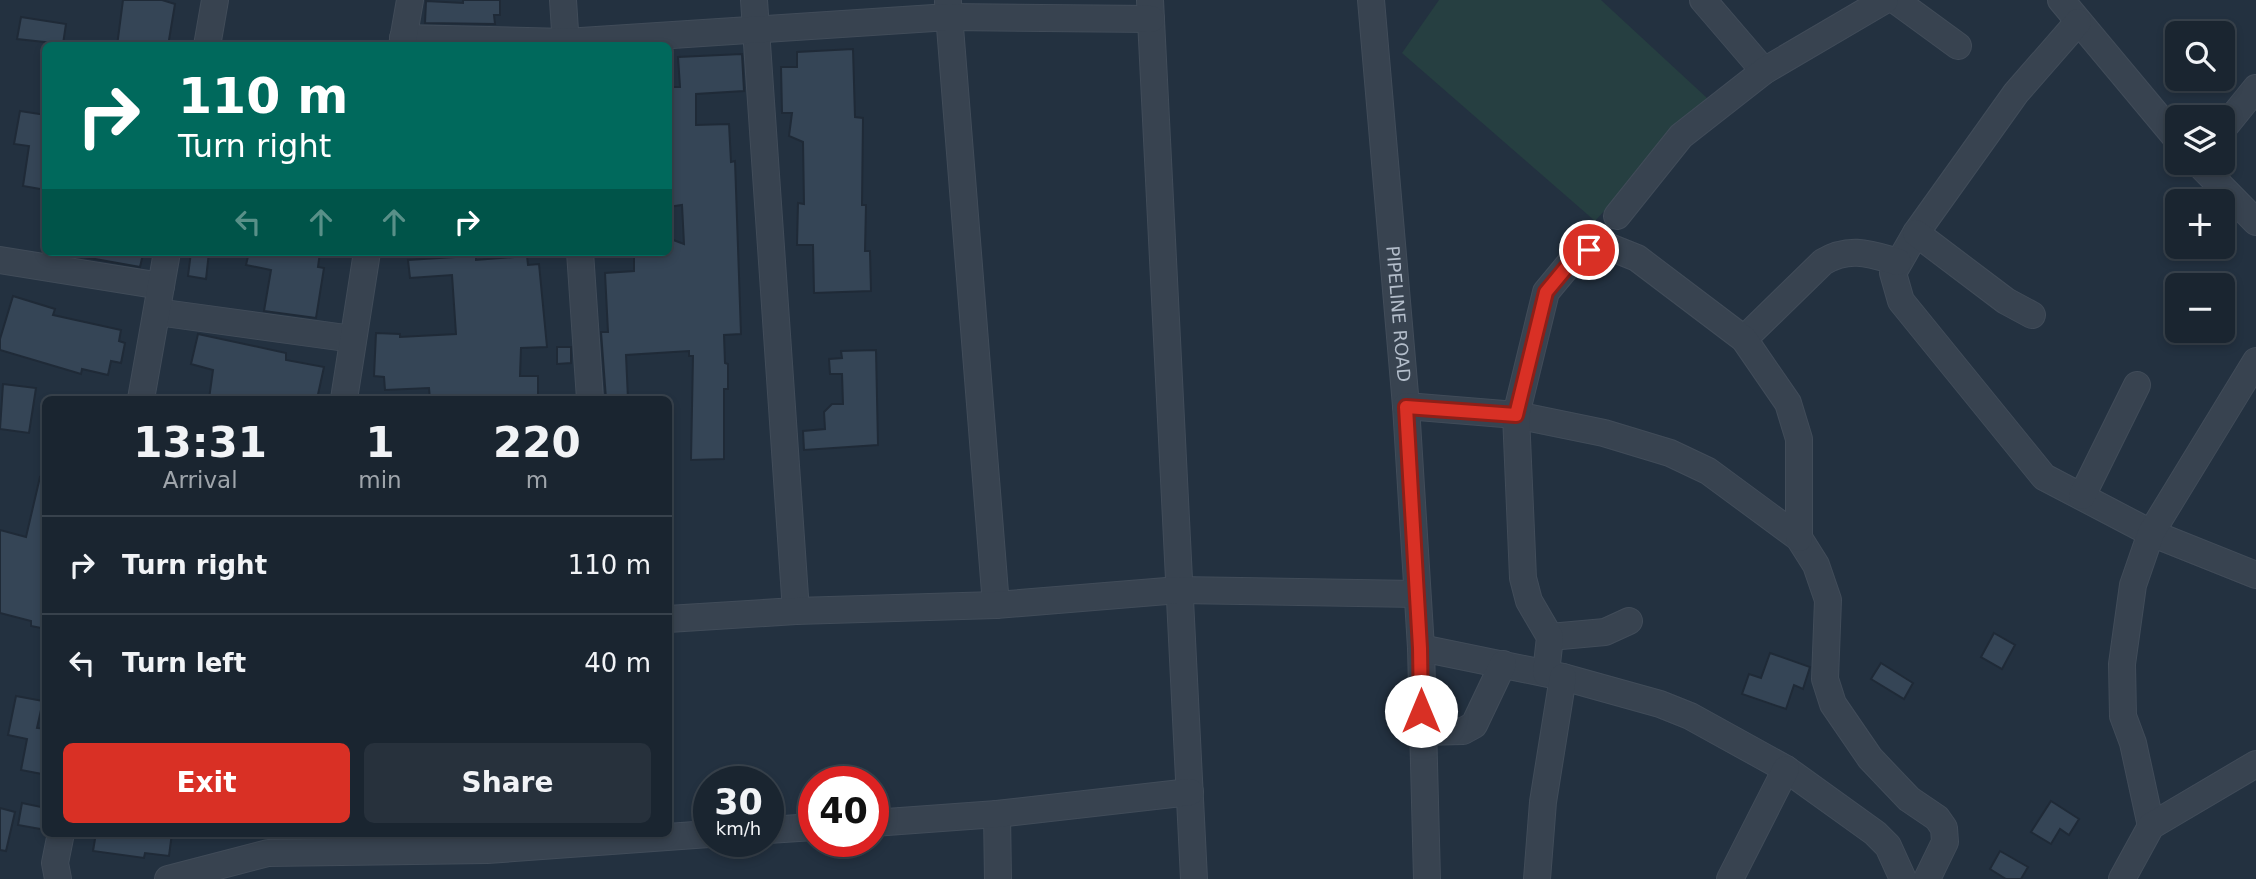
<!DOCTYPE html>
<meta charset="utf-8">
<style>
:root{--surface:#1a2530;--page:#27313c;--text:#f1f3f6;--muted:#9fa5ab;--line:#38424c;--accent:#d93025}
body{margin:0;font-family:"DejaVu Sans",sans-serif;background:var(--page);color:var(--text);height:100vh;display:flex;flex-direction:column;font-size:26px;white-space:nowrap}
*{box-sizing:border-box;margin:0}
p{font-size:23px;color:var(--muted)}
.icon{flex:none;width:38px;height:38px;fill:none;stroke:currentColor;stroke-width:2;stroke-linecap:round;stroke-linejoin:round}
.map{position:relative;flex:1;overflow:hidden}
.drawer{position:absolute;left:42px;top:396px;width:630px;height:441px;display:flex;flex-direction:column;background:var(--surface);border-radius:10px;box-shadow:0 4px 10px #0003,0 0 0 2px var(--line)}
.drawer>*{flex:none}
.top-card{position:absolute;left:42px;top:42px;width:630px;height:214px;border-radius:10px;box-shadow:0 4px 10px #0003,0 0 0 2px var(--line);background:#00695c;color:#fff;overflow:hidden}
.fabs{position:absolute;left:2165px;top:21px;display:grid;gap:14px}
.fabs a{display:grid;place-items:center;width:70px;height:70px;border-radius:10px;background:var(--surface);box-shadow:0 4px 10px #0003,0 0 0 2px var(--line);font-size:35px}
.speed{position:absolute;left:693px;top:766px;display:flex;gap:14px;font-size:35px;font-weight:700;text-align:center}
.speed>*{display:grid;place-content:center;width:91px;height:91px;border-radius:50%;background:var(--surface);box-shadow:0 4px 10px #0003,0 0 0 2px var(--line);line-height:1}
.speed small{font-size:18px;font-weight:400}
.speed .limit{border:10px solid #d22;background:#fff;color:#111}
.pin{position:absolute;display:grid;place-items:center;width:60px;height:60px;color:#fff;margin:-30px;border:4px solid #fff;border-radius:50%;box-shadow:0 2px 7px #0007}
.me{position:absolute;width:77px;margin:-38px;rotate:0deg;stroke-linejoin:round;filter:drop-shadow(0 0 5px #0008)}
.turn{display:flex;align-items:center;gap:24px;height:147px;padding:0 21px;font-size:32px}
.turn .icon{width:91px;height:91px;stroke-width:2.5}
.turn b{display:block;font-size:49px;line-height:60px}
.lanes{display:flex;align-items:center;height:66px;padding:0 21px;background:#0003;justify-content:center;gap:35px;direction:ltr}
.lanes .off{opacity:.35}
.eta{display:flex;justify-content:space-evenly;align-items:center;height:119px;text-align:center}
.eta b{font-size:42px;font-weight:700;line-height:49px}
.primary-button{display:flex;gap:14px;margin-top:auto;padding:14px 21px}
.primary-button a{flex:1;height:80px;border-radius:10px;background:var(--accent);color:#fff;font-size:28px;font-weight:700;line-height:80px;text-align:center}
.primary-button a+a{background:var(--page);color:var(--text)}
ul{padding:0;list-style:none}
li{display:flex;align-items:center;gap:21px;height:98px;padding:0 21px;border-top:2px solid var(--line)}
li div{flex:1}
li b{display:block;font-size:26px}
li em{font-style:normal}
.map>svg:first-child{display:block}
</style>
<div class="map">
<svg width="2256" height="879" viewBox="0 0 2256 879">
<rect width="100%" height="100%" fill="#233140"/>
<path fill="#263f41" d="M1439,0H1601L1707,98L1595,221L1402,53Z"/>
<g fill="#354556" stroke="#1f2a37" stroke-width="2">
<path d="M123,0H162L175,4L168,46H117Z"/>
<path d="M463,0H500V15H494L495,24L425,23L426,1L463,3Z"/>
<path d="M21,17L66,24L63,44L17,39Z"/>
<path d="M853,49L855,117L863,118L862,205H866L865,251H870L871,291L814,293L813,245H797L798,203L804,204L803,142L789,136L792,113H782L781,67H797V52Z"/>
<path d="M742,54L744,91L696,94V125L729,124L731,162L735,161L741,334L724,335L725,363L728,364V389H724V459L691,460L693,356H689V351L626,355L628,399H606L601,332H608L605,273L634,271V252H668V238L684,244L682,205L668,207V87H680L678,57Z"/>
<path d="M20,111L46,115V190L23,186L29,146L14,144Z"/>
<path d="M56,252H130L143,254L140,267Z"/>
<path d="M191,252H209L206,279L188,276Z"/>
<path d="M249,252H320L318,267L324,268L316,318L264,311L271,270L246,265Z"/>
<path d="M454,252H476V260L527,256L528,265L539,264L547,347L521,348L520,376H538V396L484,395L430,399L429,388L385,390L384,377L374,376L376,333L400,334V337L456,334L452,275L410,278L408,260L454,257Z"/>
<path d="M13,296L55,309L53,315L121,330L119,341L125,343L121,363L111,361L108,375L82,369L81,374L0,350V339Z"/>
<path d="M198,334L286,353V360L324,367L317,399H209L213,370L191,364Z"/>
<path d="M557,347H571V363L557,364Z"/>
<path d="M876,350L878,445L804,450L803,431L825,429L824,412L832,404H843L842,374H830L829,359L842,358L841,351Z"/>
<path d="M3,384L36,388L29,433L0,429Z"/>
<path d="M40,477L46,478V629L31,626V621L0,613V530L26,537Z"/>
<path d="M1994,633L2015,645L2002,669L1981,657Z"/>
<path d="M1770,653L1810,667L1803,689L1794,685L1786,709L1742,694L1749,674L1761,678Z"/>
<path d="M1881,663L1913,683L1904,699L1871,679Z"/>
<path d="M16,696L43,701L37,728L46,729L42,774L21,770L27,739L8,735Z"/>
<path d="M2051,801L2079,819L2069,835L2060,829L2051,844L2031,832Z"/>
<path d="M22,803L46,808V830L18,825Z"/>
<path d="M0,808L15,812L6,851L0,850Z"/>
<path d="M96,833H172L169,856L145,853L144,858L93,851Z"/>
<path d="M2000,851L2028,867L2021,879H2006L1990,869Z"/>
</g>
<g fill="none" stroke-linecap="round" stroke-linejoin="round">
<defs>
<g id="minor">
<path d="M563,0L566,46"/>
<path d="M754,0L796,611"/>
<path d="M1150,0L1194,879"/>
<path id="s1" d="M1371,0L1406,406L1421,648L1427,879"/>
<path d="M1703,0L1764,71"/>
<path d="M1895,0L1958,46"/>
<path d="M2061,0L2177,139"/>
<path d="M948,2L996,605"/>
<path d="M2078,22L2016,93L1916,233L1893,273L1901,301L2044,477L2151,533L2256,575"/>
<path d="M403,38L566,42L949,17L1151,19"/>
<path d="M207,46L215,0"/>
<path d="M402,46L410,0"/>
<path d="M2222,130L2256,88"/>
<path d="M2198,163L2256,222"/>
<path d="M1617,216L1681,136L1764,71L1885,0"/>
<path d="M1916,233L2006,301L2032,315"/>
<path d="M580,252L590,399"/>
<path d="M0,260L161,286"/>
<path d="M157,312L353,339"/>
<path d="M1744,339L1823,262C1850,246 1870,254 1898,262"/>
<path d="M141,399L167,252"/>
<path d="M344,399L367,252"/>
<path d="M1406,406L1516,415L1604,433L1670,453L1708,471L1799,538L1816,565L1828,600L1825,679L1833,704L1870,758L1909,799L1937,818L1944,828L1945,842L1927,879"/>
<path d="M2082,496L2137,385"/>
<path d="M668,619L796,611L996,605L1179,590L1416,594"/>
<path d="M1550,637L1605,632L1629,621"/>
<path d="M1421,648L1563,677L1660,704L1690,716L1786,769L1875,833L1888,846L1903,879"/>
<path d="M1546,673L1550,637L1529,601L1523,578L1516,415L1546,292L1575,257L1602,244L1637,258L1744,339L1788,403L1799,439V538"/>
<path d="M1421,732L1463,731L1474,725L1503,664"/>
<path d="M997,814L998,879"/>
<path d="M873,823L997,814L1190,792"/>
<path d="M2151,826L2133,743L2123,716L2122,664L2133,585L2151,533L2256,361"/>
<path d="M768,830L814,827"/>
<path d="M58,879L55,863L61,833"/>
<path d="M168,879L268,853L487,850L709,834"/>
<path d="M1537,879L1543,802L1563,677"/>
<path d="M1730,879L1786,769"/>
<path d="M2122,879L2151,826L2256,764"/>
</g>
</defs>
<use href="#minor" stroke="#414c59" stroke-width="28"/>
<use href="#minor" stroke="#384350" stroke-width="26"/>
</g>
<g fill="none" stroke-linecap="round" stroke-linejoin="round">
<defs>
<path id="route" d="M1421,711L1420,648L1406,407L1516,415L1546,292L1575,257L1589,250"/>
</defs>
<use href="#route" stroke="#8d1f18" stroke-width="18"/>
<use href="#route" stroke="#d93025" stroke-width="12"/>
</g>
<g text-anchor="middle" stroke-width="7" stroke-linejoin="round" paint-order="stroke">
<g font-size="18" fill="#b4becb" stroke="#1d2835">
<text dy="6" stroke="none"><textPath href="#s1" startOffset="315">PIPELINE ROAD</textPath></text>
</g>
</g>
</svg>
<div class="fabs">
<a><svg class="icon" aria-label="search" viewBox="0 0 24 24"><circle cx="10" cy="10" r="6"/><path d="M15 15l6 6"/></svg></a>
<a><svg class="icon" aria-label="layers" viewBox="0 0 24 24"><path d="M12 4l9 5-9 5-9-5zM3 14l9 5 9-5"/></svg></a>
<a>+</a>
<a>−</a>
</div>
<div class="speed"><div>30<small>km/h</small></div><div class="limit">40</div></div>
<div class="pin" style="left:1589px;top:250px;background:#d93025"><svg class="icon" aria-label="arrive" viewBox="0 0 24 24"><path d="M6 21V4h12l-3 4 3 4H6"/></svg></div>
<svg class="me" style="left:1421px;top:711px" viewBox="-20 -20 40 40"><circle r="19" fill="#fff"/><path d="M0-13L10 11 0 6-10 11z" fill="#d93025"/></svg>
<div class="top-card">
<div class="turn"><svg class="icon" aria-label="right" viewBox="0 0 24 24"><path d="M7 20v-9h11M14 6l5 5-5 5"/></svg><div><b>110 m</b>Turn right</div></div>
<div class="lanes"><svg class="icon off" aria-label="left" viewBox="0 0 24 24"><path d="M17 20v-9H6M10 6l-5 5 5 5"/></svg><svg class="icon off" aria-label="ahead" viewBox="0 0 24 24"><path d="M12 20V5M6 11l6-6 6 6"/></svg><svg class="icon off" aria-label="ahead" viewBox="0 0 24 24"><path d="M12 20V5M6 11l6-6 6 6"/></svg><svg class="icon" aria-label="right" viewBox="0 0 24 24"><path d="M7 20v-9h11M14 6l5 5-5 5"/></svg></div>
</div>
<section class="drawer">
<div class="eta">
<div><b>13:31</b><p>Arrival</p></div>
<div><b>1</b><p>min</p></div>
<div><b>220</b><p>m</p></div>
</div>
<ul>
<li><svg class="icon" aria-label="right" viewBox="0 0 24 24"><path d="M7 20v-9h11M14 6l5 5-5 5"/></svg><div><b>Turn right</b></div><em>110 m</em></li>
<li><svg class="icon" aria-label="left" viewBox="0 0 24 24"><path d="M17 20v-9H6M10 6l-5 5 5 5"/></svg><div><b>Turn left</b></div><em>40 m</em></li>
</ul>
<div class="primary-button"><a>Exit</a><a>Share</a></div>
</section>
</div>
